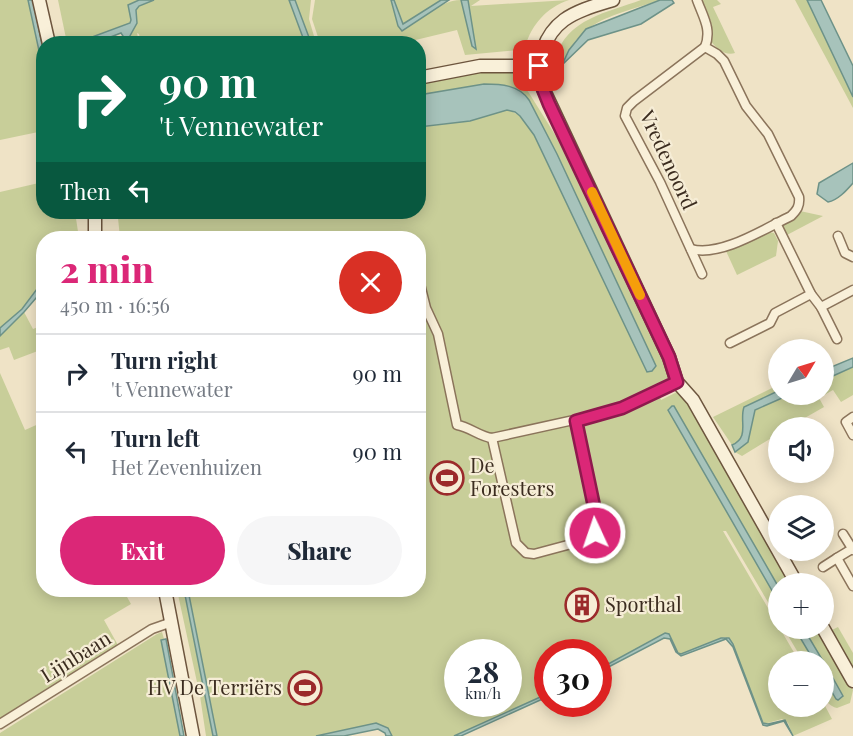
<!DOCTYPE html>
<meta charset="utf-8">
<style>
:root{--surface:#fff;--page:#f6f6f7;--text:#1f2937;--muted:#747a83;--line:#e0e1e3;--accent:#db2777}
body{margin:0;font-family:"Playfair Display",serif;background:var(--page);color:var(--text);height:100vh;display:flex;flex-direction:column;font-size:22px;white-space:nowrap}
*{box-sizing:border-box;margin:0}
p{font-size:20px;color:var(--muted)}
.icon{flex:none;width:33px;height:33px;fill:none;stroke:currentColor;stroke-width:2;stroke-linecap:round;stroke-linejoin:round}
.map{position:relative;flex:1;overflow:hidden}
.details{position:absolute;left:36px;top:231px;width:390px;height:366px;display:flex;flex-direction:column;background:var(--surface);border-radius:24px;box-shadow:0 3px 15px #0003}
.details>*{flex:none}
.guide{position:absolute;left:36px;top:36px;width:390px;height:183px;border-radius:24px;box-shadow:0 3px 15px #0003;background:#0b6e4f;color:#fff;overflow:hidden}
.needle{width:39px;rotate:52deg}
.fabs{position:absolute;left:768px;top:339px;display:grid;gap:12px}
.fabs a{display:grid;place-items:center;width:66px;height:66px;border-radius:50%;background:var(--surface);box-shadow:0 3px 15px #0003;font-size:30px}
.speed{position:absolute;left:444px;top:639px;display:flex;gap:12px;font-size:30px;font-weight:700;text-align:center}
.speed>*{display:grid;place-content:center;width:78px;height:78px;border-radius:50%;background:var(--surface);box-shadow:0 3px 15px #0003;line-height:1}
.speed small{font-size:15px;font-weight:400}
.speed .limit{border:9px solid #d22;background:#fff;color:#111}
.pin{position:absolute;display:grid;place-items:center;width:51px;height:51px;color:#fff;margin:-26px;border-radius:12px;box-shadow:0 3px 9px #0006}
.me{position:absolute;width:66px;margin:-33px;rotate:357deg;stroke-linejoin:round;filter:drop-shadow(0 0 4px #0008)}
.turn{display:flex;align-items:center;gap:21px;height:126px;padding:0 24px;font-size:27px}
.turn .icon{width:78px;height:78px;stroke-width:2.5}
.turn b{display:block;font-size:42px;line-height:51px}
.then{display:flex;align-items:center;height:57px;padding:0 24px;background:#0003;gap:12px;font-size:22px}
.round{display:grid;place-items:center;flex:none;width:63px;height:63px;border-radius:32px;background:var(--page)}
.overview{display:flex;align-items:center;justify-content:space-between;height:102px;padding:0 24px}
h1{font-size:36px;font-weight:800;line-height:45px;color:var(--accent)}
.primary-button{display:flex;gap:12px;margin-top:auto;padding:12px 24px}
.primary-button a{flex:1;height:69px;border-radius:36px;background:var(--accent);color:#fff;font-size:24px;font-weight:800;line-height:69px;text-align:center}
.primary-button a+a{background:var(--page);color:var(--text)}
ul{padding:0;list-style:none}
li{display:flex;align-items:center;gap:18px;height:78px;padding:0 24px;border-top:2px solid var(--line)}
li div{flex:1}
li b{display:block;font-size:22px}
li em{font-style:normal}
.map>svg:first-child{display:block}
</style>
<div class="map">
<svg width="853" height="736" viewBox="0 0 853 736">
<rect width="100%" height="100%" fill="#efe3c6"/>
<g fill="#c8ce99" fill-rule="evenodd">
<path d="M0,0H28L43,69V131L0,140Z"/>
<path d="M58,0H139L130,4L131,21L130,23L76,44L67,43Z"/>
<path d="M154,0H289L305,43H141L139,34L137,33L139,43L126,44L137,23L136,10L139,6Z"/>
<path d="M295,0H311L309,19L316,43H309L310,40Z"/>
<path d="M315,0H391L398,26C423,24 437,0 461,0L472,46L475,49L468,0H480L471,6L569,0C546,8 532,24 525,47L518,50L465,55L457,30L403,43H390L392,42L389,37L381,43H320L312,19Z"/>
<path d="M394,0H441L403,24Z"/>
<path d="M641,0H660C604,19 566,22 559,89C551,80 554,68 556,58C565,19 609,12 641,0Z"/>
<path d="M702,0H717L721,4L713,7L735,53C726,56 716,49 711,41C715,24 708,15 702,0Z"/>
<path d="M795,0H807L853,97V108Z"/>
<path d="M501,70L516,72V76L529,93L569,157L670,367L668,379L654,387L659,395L671,390L672,391L660,397L661,400L677,392L683,397L792,583L778,584V586L674,406L669,408L668,410L778,601V619L726,531H723L799,661L778,662V706H824V704L832,719L793,736L788,723L782,719L764,724L731,641L725,637L681,654L678,653L667,633L599,669L598,652H548L547,694L454,736H389L381,728L333,736H217L188,590H418V238H120L118,218L120,212H418L419,127L469,121L502,111H511L520,116L534,135L567,203L656,366L557,154L527,97L515,88L498,84H484L419,95V80L461,71ZM458,652H508V704H458Z"/>
<path d="M43,182L44,212H75L79,238H44L43,281L22,309L0,328V192Z"/>
<path d="M800,211L823,216L785,236L782,225Z"/>
<path d="M768,232L774,233L778,241L776,256L737,275L726,251Z"/>
<path d="M24,312L33,329L43,325V349L14,360L9,347L0,350V336Z"/>
<path d="M853,367V395L841,402L833,390L819,398L824,407L789,427L778,428V434L742,456L735,452C749,444 749,423 755,410L789,395L824,394V380Z"/>
<path d="M0,373L25,430L43,422L44,590H123L131,604L104,620L119,647L22,707L0,718Z"/>
<path d="M778,385V391L744,407C739,421 750,437 732,445L713,417Z"/>
<path d="M177,590H184L213,736H206L200,696Z"/>
<path d="M838,627L853,653V671L830,631Z"/>
<path d="M784,629H795L814,661H803Z"/>
<path d="M804,629H818L853,690L850,703L837,708C822,704 824,691 824,678L836,699L842,698L843,696Z"/>
<path d="M162,632L164,639L161,640L180,736H0V733L157,634Z"/>
</g>
<g fill="#a7c3bb" stroke="#6d9288" stroke-width="1.5">
<path d="M28,0H33L43,49V69Z"/>
<path d="M139,0H154L139,6L136,10L137,23L126,43H118L123,36L121,33L95,43H76L130,23L131,20L128,5Z"/>
<path d="M289,0H295L310,40L309,43H305Z"/>
<path d="M391,0H394L403,24L441,0H449L402,31L398,26Z"/>
<path d="M461,0H468L476,49L472,46Z"/>
<path d="M660,0H672L674,3L641,24L588,40L562,65L569,50L586,29Z"/>
<path d="M807,0H821L853,66V97Z"/>
<path d="M484,84C501,84 519,85 529,100L557,154L656,366L652,371L647,372L534,135L520,116L515,112L507,110L470,121L419,127V95Z"/>
<path d="M853,163V183C846,191 838,200 828,202L817,194L819,183Z"/>
<path d="M43,281V290L24,312L0,336V328L22,309Z"/>
<path d="M853,358V367L824,380V370Z"/>
<path d="M778,391V394L789,395L755,410L748,442L735,452L732,445C750,437 739,421 744,407Z"/>
<path d="M672,406H674L778,586V601L668,410Z"/>
<path d="M184,590H188L217,736H213Z"/>
<path d="M795,629H804L823,661H814Z"/>
<path d="M665,633L669,634L678,653L681,654L721,638H729L733,644L763,723L768,724L785,720L793,736L784,721L767,726L763,725L733,647L726,639L681,656L676,652L670,639L664,638L599,672V669Z"/>
<path d="M166,639L184,736H180L161,640Z"/>
<path d="M824,662L843,696L838,700L836,699L824,678Z"/>
<path d="M547,694V697L461,736H454Z"/>
<path d="M376,723L388,728L392,736H386L385,733L378,729L344,736H316Z"/>
</g>
<g fill="none" stroke-linecap="round" stroke-linejoin="round">
<defs>
<g id="street">
<path d="M776,223L811,294L821,307L837,339"/>
<path d="M838,236L845,253L853,257"/>
<path d="M691,249C721,257 764,229 791,216C797,210 800,206 799,197L768,134L746,106L724,61L717,54L705,47C712,29 703,17 697,0"/>
<path d="M702,274L660,182L625,116L627,108L634,101L705,47"/>
<path d="M418,276L426,308L438,334L457,425C470,427 480,437 492,438L610,412L638,401L677,382"/>
<path d="M821,307L853,290"/>
<path d="M730,343L770,323L775,313L811,294"/>
<path d="M853,417L846,422L853,435"/>
<path d="M492,438L516,543L526,553L534,554L590,539L595,533L597,525L576,421"/>
<path d="M843,534L853,550"/>
<path d="M852,549L837,558L853,586"/>
<path d="M823,567L837,558"/>
<path d="M0,724L152,629L172,622"/>
</g>
<g id="secondary">
<path d="M39,0L49,44"/>
<path d="M613,0C597,5 578,10 564,20C545,34 535,62 541,84L669,357L677,382L693,400L797,584"/>
<path d="M418,78L480,66H539"/>
<path d="M95,238V212"/>
<path d="M165,590L193,736"/>
<path d="M823,628L853,681"/>
</g>
</defs>
<use href="#street" stroke="#8b745b" stroke-width="11"/>
<use href="#secondary" stroke="#6d553e" stroke-width="15"/>
<use href="#street" stroke="#f9f0d9" stroke-width="8"/>
<use href="#secondary" stroke="#f9f0d9" stroke-width="12"/>
</g>
<g fill="none" stroke-linecap="round" stroke-linejoin="round">
<defs>
<path id="route" d="M539,66L541,84L549,104L669,357L677,382L622,408L576,421L595,511L597,525L595,533"/>
</defs>
<use href="#route" stroke="#8e194d" stroke-width="15"/>
<use href="#route" stroke="#db2777" stroke-width="10"/>
<path stroke="#f59e0b" stroke-width="10" d="M592,192L640,295"/>
</g>
<defs>
<symbol id="stadium-ring" viewBox="-11 -11 22 22"><circle r="9.5" fill="#f6edd6" stroke="#9b2a2b" stroke-width="1.5"/><path d="M0-5a6.5 5 0 1 0 0 10a6.5 5 0 1 0 0-10ZM-3.5-1.8h7v3.6h-7Z" fill="#9b2a2b"/></symbol>
<symbol id="building-ring" viewBox="-11 -11 22 22"><circle r="9.5" fill="#f6edd6" stroke="#9b2a2b" stroke-width="1.5"/><path d="M-4-6H4V6H1V3H-1V6H-4ZM-2.5-4.3h1.7v1.8h-1.7ZM.8-4.3h1.7v1.8H.8ZM-2.5-1h1.7V.8h-1.7ZM.8-1h1.7V.8H.8Z" fill="#9b2a2b"/></symbol>
</defs>
<g fill-rule="evenodd">
<use href="#stadium-ring" x="428" y="459" width="38" height="38"/>
<use href="#building-ring" x="563" y="586" width="38" height="38"/>
<use href="#stadium-ring" x="286" y="669" width="38" height="38"/>
</g>
<g text-anchor="middle" stroke-width="4.5" stroke-linejoin="round" paint-order="stroke">
<g font-size="20" fill="#3b2c1f" stroke="#f6edd6">
<text transform="translate(668 160) rotate(65)" y="7">Vredenoord</text>
<text transform="translate(76 657) rotate(-32)" y="7">Lijnbaan</text>
</g>
<g font-size="20" fill="#3b2c1f" stroke="#f6edd6" text-anchor="start">
<text x="470" y="473">De<tspan x="470" dy="23">Foresters</tspan></text>
<text x="605" y="612">Sporthal</text>
<text x="282" y="695" text-anchor="end">HV De Terriërs</text>
</g>
</g>
</svg>
<div class="fabs">
<a><svg class="needle" viewBox="-14 -14 28 28"><path d="M0-13l5 13h-10z" fill="#e53935"/><path d="M0 13l5-13h-10z" fill="#747a83"/></svg></a>
<a><svg class="icon" aria-label="sound" viewBox="0 0 24 24"><path d="M4 9h4l5-4v14l-5-4H4zM17 9q2 3 0 6"/></svg></a>
<a><svg class="icon" aria-label="layers" viewBox="0 0 24 24"><path d="M12 4l9 5-9 5-9-5zM3 14l9 5 9-5"/></svg></a>
<a>+</a>
<a>−</a>
</div>
<div class="speed"><div>28<small>km/h</small></div><div class="limit">30</div></div>
<div class="pin" style="left:539px;top:66px;background:#d93025"><svg class="icon" aria-label="arrive" viewBox="0 0 24 24"><path d="M6 21V4h12l-3 4 3 4H6"/></svg></div>
<svg class="me" style="left:595px;top:533px" viewBox="-20 -20 40 40"><circle r="17" fill="#db2777" stroke="#fff" stroke-width="3"/><path d="M0-11L8 9 0 5-8 9z" fill="#fff"/></svg>
<div class="guide">
<div class="turn"><svg class="icon" aria-label="right" viewBox="0 0 24 24"><path d="M7 20v-9h11M14 6l5 5-5 5"/></svg><div><b>90 m</b>'t Vennewater</div></div>
<div class="then">Then<svg class="icon" aria-label="left" viewBox="0 0 24 24"><path d="M17 20v-9H6M10 6l-5 5 5 5"/></svg></div>
</div>
<section class="details">
<div class="overview"><div><h1>2 min</h1><p>450 m · 16:56</p></div><a class="round" style="background:#d93025;color:#fff"><svg class="icon" aria-label="close" viewBox="0 0 24 24"><path d="M6 6l12 12M18 6L6 18"/></svg></a></div>
<ul>
<li><svg class="icon" aria-label="right" viewBox="0 0 24 24"><path d="M7 20v-9h11M14 6l5 5-5 5"/></svg><div><b>Turn right</b><p>'t Vennewater</p></div><em>90 m</em></li>
<li><svg class="icon" aria-label="left" viewBox="0 0 24 24"><path d="M17 20v-9H6M10 6l-5 5 5 5"/></svg><div><b>Turn left</b><p>Het Zevenhuizen</p></div><em>90 m</em></li>
</ul>
<div class="primary-button"><a>Exit</a><a>Share</a></div>
</section>
</div>
